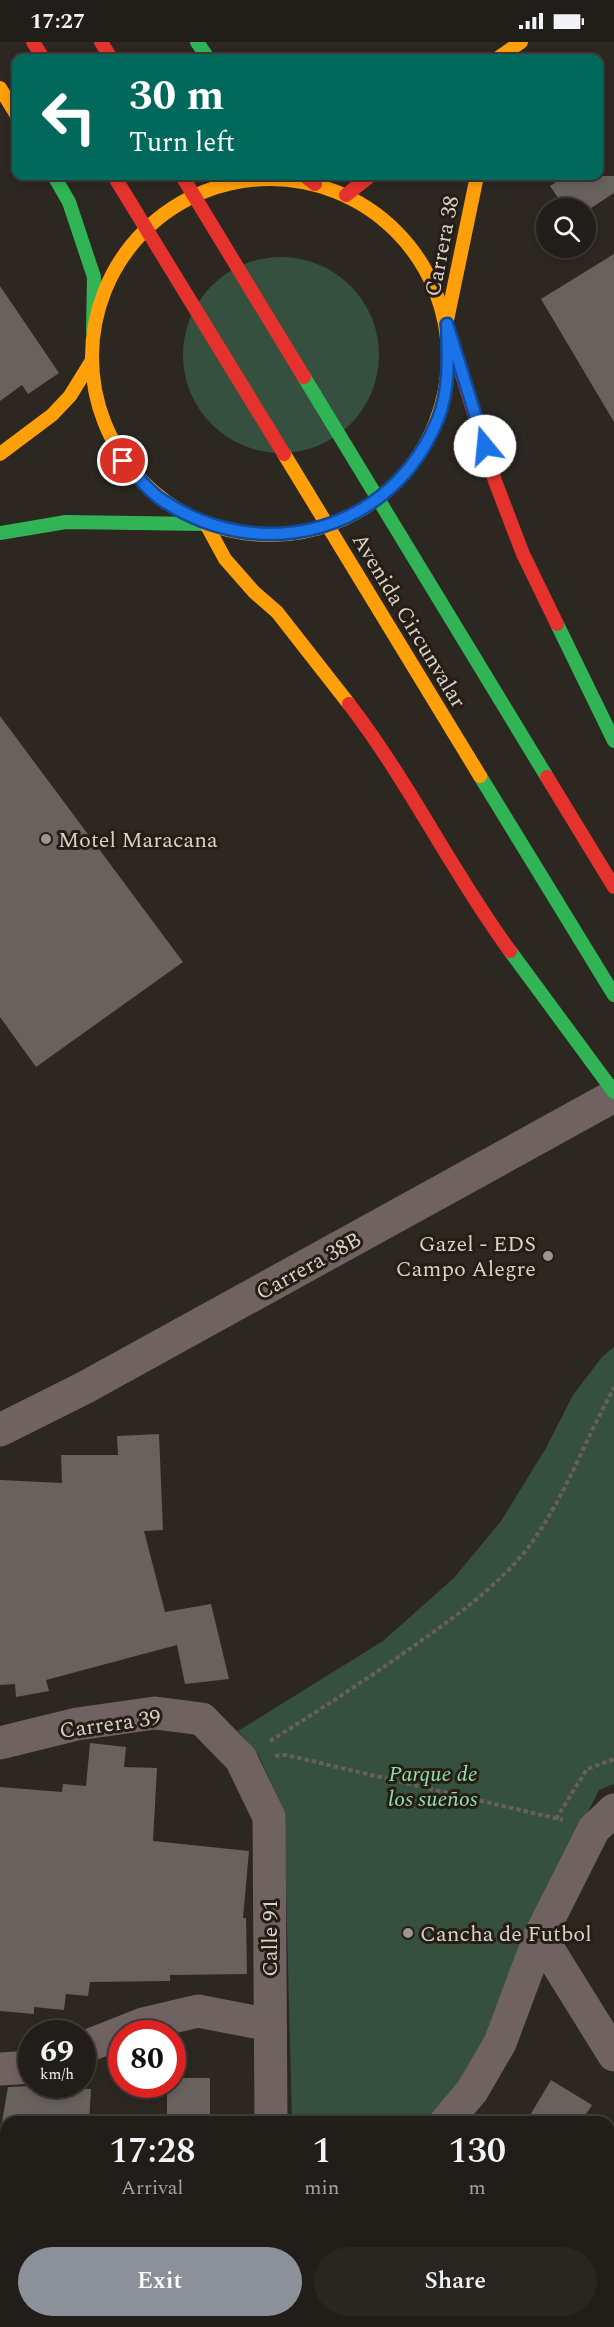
<!DOCTYPE html>
<meta charset="utf-8">
<style>
:root{--surface:#211d19;--page:#292622;--text:#f1f3f6;--muted:#a2a2a2;--line:#3e3b38;--accent:#8c9099}
body{margin:0;font-family:Spectral,serif;background:var(--page);color:var(--text);height:100vh;display:flex;flex-direction:column;font-size:22px;white-space:nowrap}
*{box-sizing:border-box;margin:0}
p{font-size:20px;color:var(--muted)}
.icon{flex:none;width:33px;height:33px;fill:none;stroke:currentColor;stroke-width:2;stroke-linecap:round;stroke-linejoin:round}
.map{position:relative;flex:1;overflow:hidden}
.panel{position:absolute;left:0px;top:2074px;width:615px;height:212px;display:flex;flex-direction:column;background:var(--surface);border-radius:18px 18px 0 0;box-shadow:0 3px 9px #0003,0 0 0 2px var(--line)}
.panel>*{flex:none}
.guide{position:absolute;left:12px;top:12px;width:591px;height:126px;border-radius:12px;box-shadow:0 3px 9px #0003,0 0 0 2px var(--line);background:#00695c;color:#fff;overflow:hidden}
.controls{position:absolute;left:536px;top:156px;display:grid;gap:12px}
.controls a{display:grid;place-items:center;width:60px;height:60px;border-radius:50%;background:var(--surface);box-shadow:0 3px 9px #0003,0 0 0 2px var(--line);font-size:30px}
.speed{position:absolute;left:18px;top:1978px;display:flex;gap:12px;font-size:30px;font-weight:700;text-align:center}
.speed>*{display:grid;place-content:center;width:78px;height:78px;border-radius:50%;background:var(--surface);box-shadow:0 3px 9px #0003,0 0 0 2px var(--line);line-height:1}
.speed small{font-size:15px;font-weight:400}
.speed .limit{border:9px solid #d22;background:#fff;color:#111}
.pin{position:absolute;display:grid;place-items:center;width:51px;height:51px;color:#fff;margin:-26px;border:3px solid #fff;border-radius:50%;box-shadow:0 2px 6px #0007}
.me{position:absolute;width:66px;margin:-33px;rotate:343deg;stroke-linejoin:round;filter:drop-shadow(0 0 4px #0008)}
.turn{display:flex;align-items:center;gap:21px;height:126px;padding:0 18px;font-size:27px}
.turn .icon{width:78px;height:78px;stroke-width:2.5}
.turn b{display:block;font-size:42px;line-height:51px}
.eta{display:flex;justify-content:space-evenly;align-items:center;height:102px;text-align:center}
.eta b{font-size:36px;font-weight:600;line-height:42px}
.button{display:flex;gap:12px;margin-top:auto;padding:12px 18px}
.button a{flex:1;height:69px;border-radius:36px;background:var(--accent);color:#fff;font-size:24px;font-weight:600;line-height:69px;text-align:center}
.button a+a{background:var(--page);color:var(--text)}
.status{display:flex;justify-content:space-between;align-items:center;height:42px;padding:0 30px;background:var(--surface);direction:ltr}
.status svg{height:16px;fill:currentColor}
.map>svg:first-child{display:block}
</style>
<div class="status"><b>17:27</b><svg viewBox="0 0 49 12"><path d="M0 12V9h3v3zM5 12V6h3v6zM10 12V3h3v9zM15 12V0h3v12zM26 1h20v11H26zM47 4h2v5h-2z"/></svg></div>
<div class="map">
<svg width="614" height="2285" viewBox="0 0 614 2285">
<rect width="100%" height="100%" fill="#2c2721"/>
<g fill="#365040">
<circle cx="281" cy="313" r="98"/>
<path d="M614,1305V1742L599,1748L530,1884L485,1998L460,2045L428,2080H292L284,1769L259,1714L238,1689L383,1599L454,1536L501,1479L546,1406L573,1353L602,1315Z"/>
</g>
<g fill="#67625d">
<path d="M565,134H614V151L591,166H565L550,144Z"/>
<path d="M614,212V380L541,257Z"/>
<path d="M0,244L59,331L28,352L22,343L0,359Z"/>
<path d="M0,674L183,920L36,1025L0,975Z"/>
<path d="M159,1392L163,1488L144,1489L165,1570L211,1562L229,1637L185,1642L177,1603L46,1638L49,1649L16,1655L15,1642L0,1643V1438L62,1441L61,1413H118L117,1394Z"/>
<path d="M90,1701L126,1705L124,1725L157,1726L153,1799L249,1809L243,1876H246L247,1932L170,1933V1939L90,1940L88,1954L66,1952L64,1968L34,1965V1972L0,1969V1745L62,1750L63,1742L86,1744Z"/>
<path d="M172,2036H210V2080H167V2043H172Z"/>
<path d="M551,2038L592,2063L581,2080H526Z"/>
<path d="M30,2044L91,2047L89,2080H2L8,2045Z"/>
</g>
<g fill="none" stroke-linecap="round" stroke-linejoin="round">
<g stroke="#685f5d" stroke-width="4" stroke-dasharray="4.5 3" stroke-linecap="butt">
<path d="M270,1699C323,1666 375,1632 425,1596C464,1568 505,1538 533,1499C566,1452 586,1396 614,1346"/>
<path d="M275,1714L286,1713L563,1778"/>
<path d="M556,1777L587,1727L614,1717"/>
</g>
<g stroke="#716262" stroke-width="33">
<path d="M0,1388L84,1346L614,1054"/>
<path d="M0,1701L77,1682L155,1671L202,1677L241,1717L269,1775L271,2080"/>
<path d="M540,1894L614,2013"/>
<path d="M82,2006L143,1982L198,1969L270,1983"/>
<path d="M0,2027L32,2025"/>
<path d="M446,2080L472,2049L500,2001L540,1894L594,1787L614,1768"/>
<path d="M609,2231L614,2223"/>
<path d="M256,2285L258,2280"/>
<path d="M575,2285L578,2280"/>
</g>
<g stroke="#30b455" stroke-width="14">
<path d="M197,0L208,16"/>
<path d="M54,134L69,160L94,235L93,289"/>
<path d="M0,491L66,480L204,482"/>
<path d="M557,582L614,699"/>
<path d="M510,909L614,1050"/>
</g>
<g stroke="#ff9f0a" stroke-width="14">
<path d="M498,16L521,0"/>
<path d="M0,46L16,72"/>
<circle cx="270" cy="315" r="178"/>
<path d="M447,278L477,134"/>
<path d="M0,412L52,373L70,354L91,320"/>
<path d="M206,482L225,517L254,550L277,570L349,662"/>
</g>
<g stroke="#e5322d" stroke-width="14">
<path d="M33,0L43,16"/>
<path d="M101,0L111,16"/>
<path d="M305,134L315,142"/>
<path d="M346,153L370,134"/>
<path d="M446,282L495,439L523,512L557,582"/>
<path d="M349,662C409,740 452,830 510,909"/>
</g>
<g stroke="#30b455" stroke-width="14">
<path d="M304,335L547,735"/>
<path d="M480,734L614,953"/>
</g>
<path stroke="#ff9f0a" stroke-width="14" d="M284,412L480,734"/>
<g stroke="#e5322d" stroke-width="14">
<path d="M114,134L284,412"/>
<path d="M182,134L304,335"/>
<path d="M547,735L614,845"/>
</g>
</g>
<g fill="none" stroke-linecap="round" stroke-linejoin="round">
<defs>
<path id="route" d="M123,419C135,431 147,448 162,458C262,525 392,490 438,377C450,346 448,314 447,282L485,404"/>
</defs>
<use href="#route" stroke="#114b97" stroke-width="15"/>
<use href="#route" stroke="#1a73e8" stroke-width="10"/>
</g>
<g fill="#9c9690" stroke="#261e14" stroke-width="2">
<circle cx="46" cy="797" r="6"/>
<circle cx="548" cy="1214" r="6"/>
<circle cx="408" cy="1891" r="6"/>
</g>
<g text-anchor="middle" stroke-width="6" stroke-linejoin="round" paint-order="stroke">
<g font-size="22" fill="#d8d2cc" stroke="#261e14">
<text transform="translate(441 204) rotate(-79)" y="8">Carrera 38</text>
<text transform="translate(410 578) rotate(59)" y="8">Avenida Circunvalar</text>
<text transform="translate(308 1223) rotate(-29)" y="8">Carrera 38B</text>
<text transform="translate(110 1681) rotate(-8)" y="8">Carrera 39</text>
<text transform="translate(269 1896) rotate(-90)" y="8">Calle 91</text>
</g>
<g font-size="22" fill="#d8d2cc" stroke="#261e14" text-anchor="start">
<text x="58" y="805">Motel Maracana</text>
<text x="536" y="1209" text-anchor="end">Gazel - EDS<tspan x="536" dy="25">Campo Alegre</tspan></text>
<text x="420" y="1899">Cancha de Futbol</text>
</g>
<g font-size="22" font-style="italic" fill="#8be1b4" stroke="#261e14">
<text x="433" y="1739">Parque de<tspan x="433" dy="25">los sueños</tspan></text>
</g>
</g>
</svg>
<div class="controls">
<a><svg class="icon" aria-label="search" viewBox="0 0 24 24"><circle cx="10" cy="10" r="6"/><path d="M15 15l6 6"/></svg></a>
</div>
<div class="speed"><div>69<small>km/h</small></div><div class="limit">80</div></div>
<div class="pin" style="left:123px;top:419px;background:#d93025"><svg class="icon" aria-label="arrive" viewBox="0 0 24 24"><path d="M6 21V4h12l-3 4 3 4H6"/></svg></div>
<svg class="me" style="left:485px;top:404px" viewBox="-20 -20 40 40"><circle r="19" fill="#fff"/><path d="M0-13L10 11 0 6-10 11z" fill="#1a73e8"/></svg>
<div class="guide">
<div class="turn"><svg class="icon" aria-label="left" viewBox="0 0 24 24"><path d="M17 20v-9H6M10 6l-5 5 5 5"/></svg><div><b>30 m</b>Turn left</div></div>
</div>
<section class="panel">
<div class="eta">
<div><b>17:28</b><p>Arrival</p></div>
<div><b>1</b><p>min</p></div>
<div><b>130</b><p>m</p></div>
</div>
<div class="button"><a>Exit</a><a>Share</a></div>
</section>
</div>
